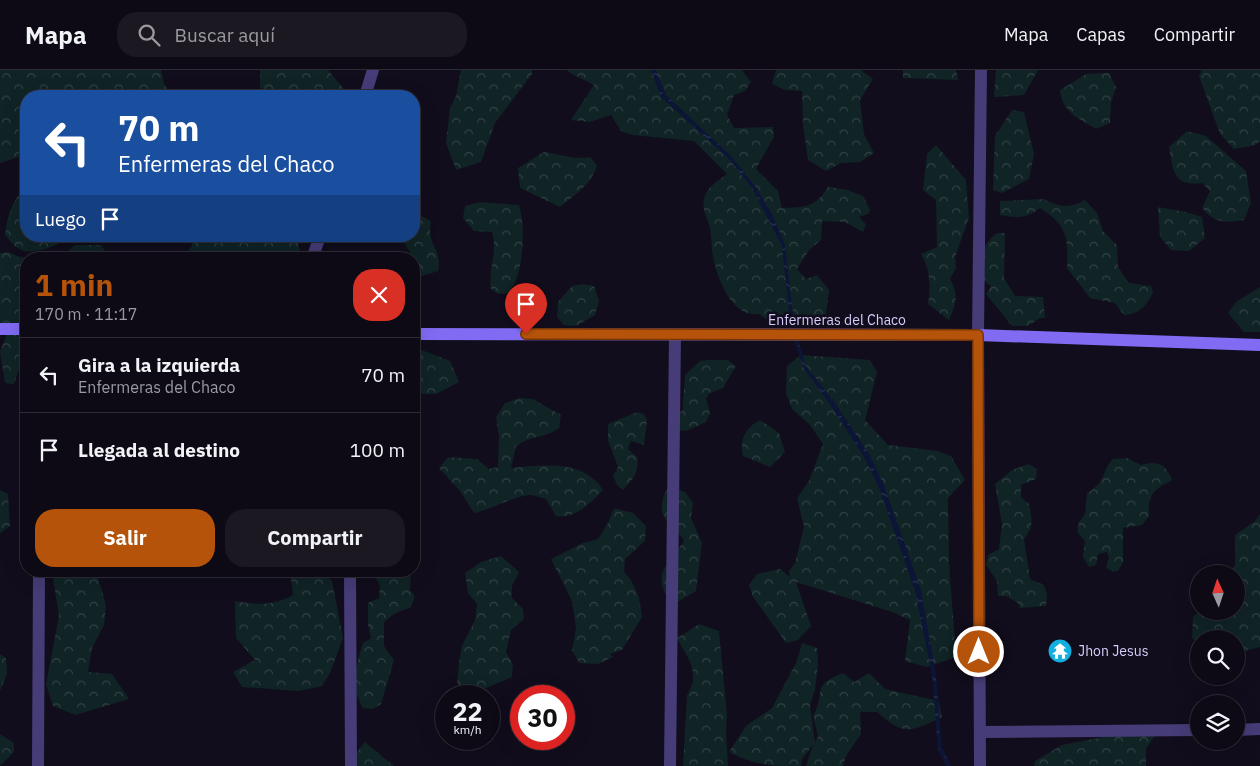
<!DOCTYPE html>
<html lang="es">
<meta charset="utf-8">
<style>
:root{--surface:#0d0a15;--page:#1b1822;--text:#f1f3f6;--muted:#9a9aa0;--line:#2d2b34;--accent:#b45309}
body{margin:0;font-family:"IBM Plex Sans",sans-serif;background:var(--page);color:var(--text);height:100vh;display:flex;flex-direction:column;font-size:19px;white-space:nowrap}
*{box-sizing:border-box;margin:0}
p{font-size:16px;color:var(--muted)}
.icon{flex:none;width:28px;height:28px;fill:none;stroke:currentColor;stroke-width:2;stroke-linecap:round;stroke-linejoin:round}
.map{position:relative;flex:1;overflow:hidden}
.panel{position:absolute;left:20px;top:182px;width:400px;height:325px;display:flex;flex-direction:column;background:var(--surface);border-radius:20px;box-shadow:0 5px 20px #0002,0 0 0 1px var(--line)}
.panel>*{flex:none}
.banner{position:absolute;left:20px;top:20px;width:400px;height:152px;border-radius:20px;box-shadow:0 5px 20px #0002,0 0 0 1px var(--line);background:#1a4fa0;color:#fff;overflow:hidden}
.needle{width:32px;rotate:357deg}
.tools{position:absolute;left:1190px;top:495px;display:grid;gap:10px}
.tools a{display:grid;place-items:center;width:55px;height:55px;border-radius:50%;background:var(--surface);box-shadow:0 5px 20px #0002,0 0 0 1px var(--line);font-size:25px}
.speed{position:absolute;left:435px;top:615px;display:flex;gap:10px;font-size:25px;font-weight:700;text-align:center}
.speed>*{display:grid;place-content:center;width:65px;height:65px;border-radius:50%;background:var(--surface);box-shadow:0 5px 20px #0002,0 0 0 1px var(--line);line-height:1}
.speed small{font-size:12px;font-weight:400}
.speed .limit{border:8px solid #d22;background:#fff;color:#111}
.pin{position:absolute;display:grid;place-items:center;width:42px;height:42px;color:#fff;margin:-51px -21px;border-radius:50% 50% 50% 0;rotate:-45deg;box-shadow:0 0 5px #0007}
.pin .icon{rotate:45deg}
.me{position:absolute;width:55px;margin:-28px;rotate:0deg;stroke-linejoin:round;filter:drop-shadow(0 0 4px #0008)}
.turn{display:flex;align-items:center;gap:18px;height:105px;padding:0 15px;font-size:22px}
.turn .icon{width:65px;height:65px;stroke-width:2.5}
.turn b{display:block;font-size:35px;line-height:42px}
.then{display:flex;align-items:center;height:48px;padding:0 15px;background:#0003;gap:10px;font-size:19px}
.round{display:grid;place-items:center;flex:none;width:52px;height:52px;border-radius:20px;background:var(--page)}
.overview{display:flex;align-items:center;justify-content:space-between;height:85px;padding:0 15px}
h1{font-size:30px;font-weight:700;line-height:38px;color:var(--accent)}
.cta{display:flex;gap:10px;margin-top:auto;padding:10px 15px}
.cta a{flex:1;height:58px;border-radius:20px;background:var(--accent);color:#fff;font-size:20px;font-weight:700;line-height:58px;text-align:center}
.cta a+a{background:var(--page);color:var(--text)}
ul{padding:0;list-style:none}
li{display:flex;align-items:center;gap:15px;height:75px;padding:0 15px;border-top:1px solid var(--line)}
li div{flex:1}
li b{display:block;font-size:19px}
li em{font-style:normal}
header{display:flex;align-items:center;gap:30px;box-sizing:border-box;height:70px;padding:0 25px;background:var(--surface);border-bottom:1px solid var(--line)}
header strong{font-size:24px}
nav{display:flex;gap:28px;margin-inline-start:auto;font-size:18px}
.search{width:350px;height:45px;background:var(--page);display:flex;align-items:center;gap:12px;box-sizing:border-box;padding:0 18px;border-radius:20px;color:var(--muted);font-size:19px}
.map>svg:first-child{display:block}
</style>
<header>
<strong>Mapa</strong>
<div class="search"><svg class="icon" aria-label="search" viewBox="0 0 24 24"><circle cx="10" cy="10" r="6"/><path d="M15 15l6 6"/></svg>Buscar aquí</div>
<nav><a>Mapa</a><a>Capas</a><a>Compartir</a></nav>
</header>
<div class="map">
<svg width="1260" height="696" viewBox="0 0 1260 696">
<defs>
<pattern id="forest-crowns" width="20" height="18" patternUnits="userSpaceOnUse" patternTransform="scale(1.25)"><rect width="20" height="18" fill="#102325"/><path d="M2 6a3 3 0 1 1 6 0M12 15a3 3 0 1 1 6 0" fill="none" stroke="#324246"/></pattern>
<pattern id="water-ripples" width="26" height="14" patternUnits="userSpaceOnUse" patternTransform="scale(1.25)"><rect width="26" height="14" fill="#0c1535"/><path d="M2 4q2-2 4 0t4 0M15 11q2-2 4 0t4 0" fill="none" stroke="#2f3653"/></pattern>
</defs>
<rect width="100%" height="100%" fill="#110d1c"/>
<g fill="url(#forest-crowns)">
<path d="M0,0H161L164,14L172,26H26V88L22,86L0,93Z"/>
<path d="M328,0L350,26H264L260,16V0Z"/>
<path d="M461,0H532V4L495,53L481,92L456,100L446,73L450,38L456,26Z"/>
<path d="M567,0H742L751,12L745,21L734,25L727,45L734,58L773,57L774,67L756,99L778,121L782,138C805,137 815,138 828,117L848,120L863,126L870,140L868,144L859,147L866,155L863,162L845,152L822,151L821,170L809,180L797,199L806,209L817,205L829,220L825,252C818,250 808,247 801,248C784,250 774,256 759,244C732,248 717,209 713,186C711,176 712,165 709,155C706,145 702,140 704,129C707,116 717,112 727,104L694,71L632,65L621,61L611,45L590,52L571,50L594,15L570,3Z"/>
<path d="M776,0H861L873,9L860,30L864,64L874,83L860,92L841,93L826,101L808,90L803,55L802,21L785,20L772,14Z"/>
<path d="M903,0H956L958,10L903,8Z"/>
<path d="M996,0H1038L1024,25L994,27Z"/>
<path d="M1202,0H1260V71L1256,75L1234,79L1220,64L1199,6Z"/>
<path d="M1109,3L1116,17L1111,33L1110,53L1096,59C1078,48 1062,42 1060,20L1086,4Z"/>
<path d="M1012,40L1024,42L1034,84L1029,109L1002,123L993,120L995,66Z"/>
<path d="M1187,61L1206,66L1246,101L1251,133L1244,150C1224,153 1216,154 1202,138L1210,121L1202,113C1173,117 1173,100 1169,77Z"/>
<path d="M936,75L966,110L969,148L955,187L956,198L950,209C959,225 956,234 949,250L928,234C931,217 930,199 921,184L937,177L936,130L923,120L927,84Z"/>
<path d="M544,82C561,84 573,90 590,87L597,95C592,114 575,125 560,137L520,118L518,98Z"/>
<path d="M26,117V166H73C59,174 31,189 16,177C12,173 8,169 5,165C7,146 12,130 26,117Z"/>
<path d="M1044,129C1058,137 1070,139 1085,130L1097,143L1103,161L1117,175L1118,197L1129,213L1151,216L1153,223C1146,236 1140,244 1124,245L1115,233L1090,228L1067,198C1068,167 1068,156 1040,138C1027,149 1016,148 1000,145V131Z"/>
<path d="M480,132L519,135C526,156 524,207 508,223L498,224L491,219C488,198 498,182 492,162L474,161L463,148L465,136Z"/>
<path d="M1158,137L1186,142L1202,147L1205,168L1189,181L1171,180L1160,167Z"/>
<path d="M414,142L431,151C426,176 443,179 438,201L418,207L414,203V189L403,171L392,170L386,166H414Z"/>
<path d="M997,163H1005L1004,208L1015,226L1043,227L1045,248H1040L1028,256H1012L986,224L991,216L978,206C979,188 982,175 997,163Z"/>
<path d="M194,166H303L298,175L303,189H166C181,185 192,186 194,166Z"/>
<path d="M75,175H101L110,189H59Z"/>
<path d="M8,182L20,187L48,189H26V290L19,299L14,314L5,313L0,282L8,261L0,259V183Z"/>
<path d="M583,214L594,216L599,231L595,245L576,256L564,255L557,247L558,232L572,216Z"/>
<path d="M1260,217V262H1244L1228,243L1236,232Z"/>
<path d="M414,277L450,291L459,312L436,324H418L414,314Z"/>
<path d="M801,285L870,290L877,302L865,350L888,375L938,381L951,386L965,410L948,428L949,493L956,587L927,597L905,591L910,550L892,542L796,512L811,556L798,570L786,573L753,527L749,515L757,504L780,499L790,507L789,501L795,493L804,457L797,428L809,411L823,374L810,355L792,339L786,323L787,296Z"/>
<path d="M708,290H728L736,296L723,318L710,323L706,328L710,343L706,352L686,361L671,359L670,349L683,340C682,328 685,318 685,305L700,291Z"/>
<path d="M520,328L533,329L561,345L559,358C546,368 529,366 516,376L511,398C542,395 584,389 603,420C589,434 576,449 556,446L546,429C541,428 535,425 530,425C517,425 490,440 474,443L460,421L439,398L448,387L477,389L489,399L498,397L499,366L496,347L505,333Z"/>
<path d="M637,342L644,344L647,350L644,375L631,371L628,379L638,388C638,404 633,409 623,420L617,415L613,406L618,397L608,371V354Z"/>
<path d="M760,350L779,363L785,382L770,397L743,386C739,370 745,358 760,350Z"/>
<path d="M1127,388L1141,395C1157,390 1166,394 1172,410C1154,420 1148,423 1149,446L1142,455L1123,458V492L1118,501L1113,502L1106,497L1109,488L1107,482L1098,484L1096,495L1089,497L1083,487L1085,471L1077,462L1079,452L1085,444L1087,423C1107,412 1101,401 1113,389Z"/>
<path d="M1029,394L1037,399L1036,409L1021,415V427L1029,434C1032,448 1034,457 1024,469L1030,509L1044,515L1047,525L1046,536L1020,538L1018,533L1006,526H998L997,511L986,495L988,485L999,479L1002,454L995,414L1012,400Z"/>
<path d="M673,418L685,422L693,433L691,448L702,473L696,521L679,531L669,530C651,503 669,493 684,471C672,451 652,449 667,419Z"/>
<path d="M0,420L8,424L10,456L0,463Z"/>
<path d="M614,438L633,443L646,456L645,471L625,489L624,502L631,510L639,527L642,547L622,580L610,584L613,587L598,594L579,593L572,580L576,558L572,531L551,489L583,473L598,469L608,453Z"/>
<path d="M1260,444V577L1245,581L1236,575V569H1230L1225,564L1222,569H1199V573L1192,568L1193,547L1200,541H1236V504H1229L1235,495V465L1255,451Z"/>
<path d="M501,486L519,502L512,516V528L523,539L524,549L511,560L506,582L513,594L512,607L477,622L461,620L457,612L459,593L462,576L475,550L477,534L468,523L465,503L481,492Z"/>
<path d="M52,501H96L106,535L104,555L92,578L88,602L112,604L129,629L75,645L53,636L46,614L59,546Z"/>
<path d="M290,501H321L332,511L343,568L330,603L322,616L298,621L242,617L233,602L255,590L236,568L235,531C257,535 274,536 293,525Z"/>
<path d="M371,501H411L410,520L415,526L411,537L394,544L384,552V576L394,590L381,634L373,639L363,638C350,618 356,594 363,573L371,568L368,555V533L379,528L380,515Z"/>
<path d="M699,554L719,561L727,644L726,662L728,696H683L687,625C701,602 688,589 677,568Z"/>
<path d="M802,573L817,578L818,595L815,620L810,635L815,673L818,666L813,646C827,623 809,616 843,603L854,612L869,603L885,619L939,631L942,647C912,662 903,666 877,642H860L861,664L846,686L843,696H806L813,675L802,689L801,696C770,696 757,696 729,682L746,656L772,638L796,593Z"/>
<path d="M0,584L6,588L7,604L0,621Z"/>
<path d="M1146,654L1156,664L1146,679V696H1034L1035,691L1062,675L1108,666L1121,658Z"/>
<path d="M0,664L14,673V682L0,696Z"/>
<path d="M365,672L394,696H353L352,688Z"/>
</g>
<path fill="url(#water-ripples)" d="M651,0H656L666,25L730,85L755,116L772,144L785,175L795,260L806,296L833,330L869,384L884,415L921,520L936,606L942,677L951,696H946L938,680L932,605L915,521L879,418L864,387L829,333L803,297L791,261L782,176L752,118L729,89L661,27Z"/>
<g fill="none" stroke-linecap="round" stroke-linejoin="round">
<g stroke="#463c77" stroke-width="12">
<path d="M365,26L373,0"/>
<path d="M312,189L320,166"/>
</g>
<g stroke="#463c77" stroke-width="12">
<path d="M350,501L351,696"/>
<path d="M1236,660L1260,659"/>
<path d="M980,662L1199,660"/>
<path d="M38,696L39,501"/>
<path d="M670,696L675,265"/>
<path d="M980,696L978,265L981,0"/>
</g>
<g stroke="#816bf3" stroke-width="12">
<path d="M0,259H26"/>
<path d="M414,264L978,265L1260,275"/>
</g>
</g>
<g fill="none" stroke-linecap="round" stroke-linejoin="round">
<defs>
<path id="route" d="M526,264L978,265L979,582"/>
</defs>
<use href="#route" stroke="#753606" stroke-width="12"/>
<use href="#route" stroke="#b45309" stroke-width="9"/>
</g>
<defs>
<symbol id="temple-disc" viewBox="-11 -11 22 22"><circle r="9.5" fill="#13aee0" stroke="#110d1c"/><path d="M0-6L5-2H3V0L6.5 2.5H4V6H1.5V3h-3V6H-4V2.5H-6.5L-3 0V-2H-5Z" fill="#fff"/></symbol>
</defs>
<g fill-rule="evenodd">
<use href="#temple-disc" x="1046" y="567" width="28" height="28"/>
</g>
<g text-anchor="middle" stroke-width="5" stroke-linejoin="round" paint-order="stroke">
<g font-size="14" fill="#d8ccfb" stroke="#110d1c">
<text x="837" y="255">Enfermeras del Chaco</text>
</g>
<g font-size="14" fill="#d8ccfb" stroke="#110d1c" text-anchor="start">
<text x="1078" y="586">Jhon Jesus</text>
</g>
</g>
</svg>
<div class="tools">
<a><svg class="needle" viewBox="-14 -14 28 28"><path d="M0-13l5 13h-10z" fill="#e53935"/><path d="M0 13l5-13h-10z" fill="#9a9aa0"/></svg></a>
<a><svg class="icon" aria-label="search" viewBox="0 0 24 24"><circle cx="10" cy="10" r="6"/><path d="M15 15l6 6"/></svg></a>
<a><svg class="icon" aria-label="layers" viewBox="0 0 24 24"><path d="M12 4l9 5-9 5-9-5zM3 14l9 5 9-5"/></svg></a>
</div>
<div class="speed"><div>22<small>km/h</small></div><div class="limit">30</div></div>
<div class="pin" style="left:526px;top:264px;background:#d93025"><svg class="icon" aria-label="arrive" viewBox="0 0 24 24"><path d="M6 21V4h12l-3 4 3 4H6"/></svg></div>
<svg class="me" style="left:979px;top:582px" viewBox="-20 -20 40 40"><circle r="17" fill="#b45309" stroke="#fff" stroke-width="3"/><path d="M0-11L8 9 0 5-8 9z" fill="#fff"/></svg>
<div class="banner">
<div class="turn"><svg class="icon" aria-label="left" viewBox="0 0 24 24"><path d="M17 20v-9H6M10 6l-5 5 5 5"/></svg><div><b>70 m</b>Enfermeras del Chaco</div></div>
<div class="then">Luego<svg class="icon" aria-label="arrive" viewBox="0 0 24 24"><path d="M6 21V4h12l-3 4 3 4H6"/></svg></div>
</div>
<section class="panel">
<div class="overview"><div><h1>1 min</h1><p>170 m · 11:17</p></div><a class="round" style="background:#d93025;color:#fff"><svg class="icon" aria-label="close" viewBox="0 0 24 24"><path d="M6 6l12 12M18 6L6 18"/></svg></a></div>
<ul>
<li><svg class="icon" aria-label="left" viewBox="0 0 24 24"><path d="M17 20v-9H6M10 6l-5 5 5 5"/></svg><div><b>Gira a la izquierda</b><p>Enfermeras del Chaco</p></div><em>70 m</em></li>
<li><svg class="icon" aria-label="arrive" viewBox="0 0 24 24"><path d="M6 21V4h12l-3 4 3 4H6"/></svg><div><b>Llegada al destino</b></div><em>100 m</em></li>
</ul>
<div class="cta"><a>Salir</a><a>Compartir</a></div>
</section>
</div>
